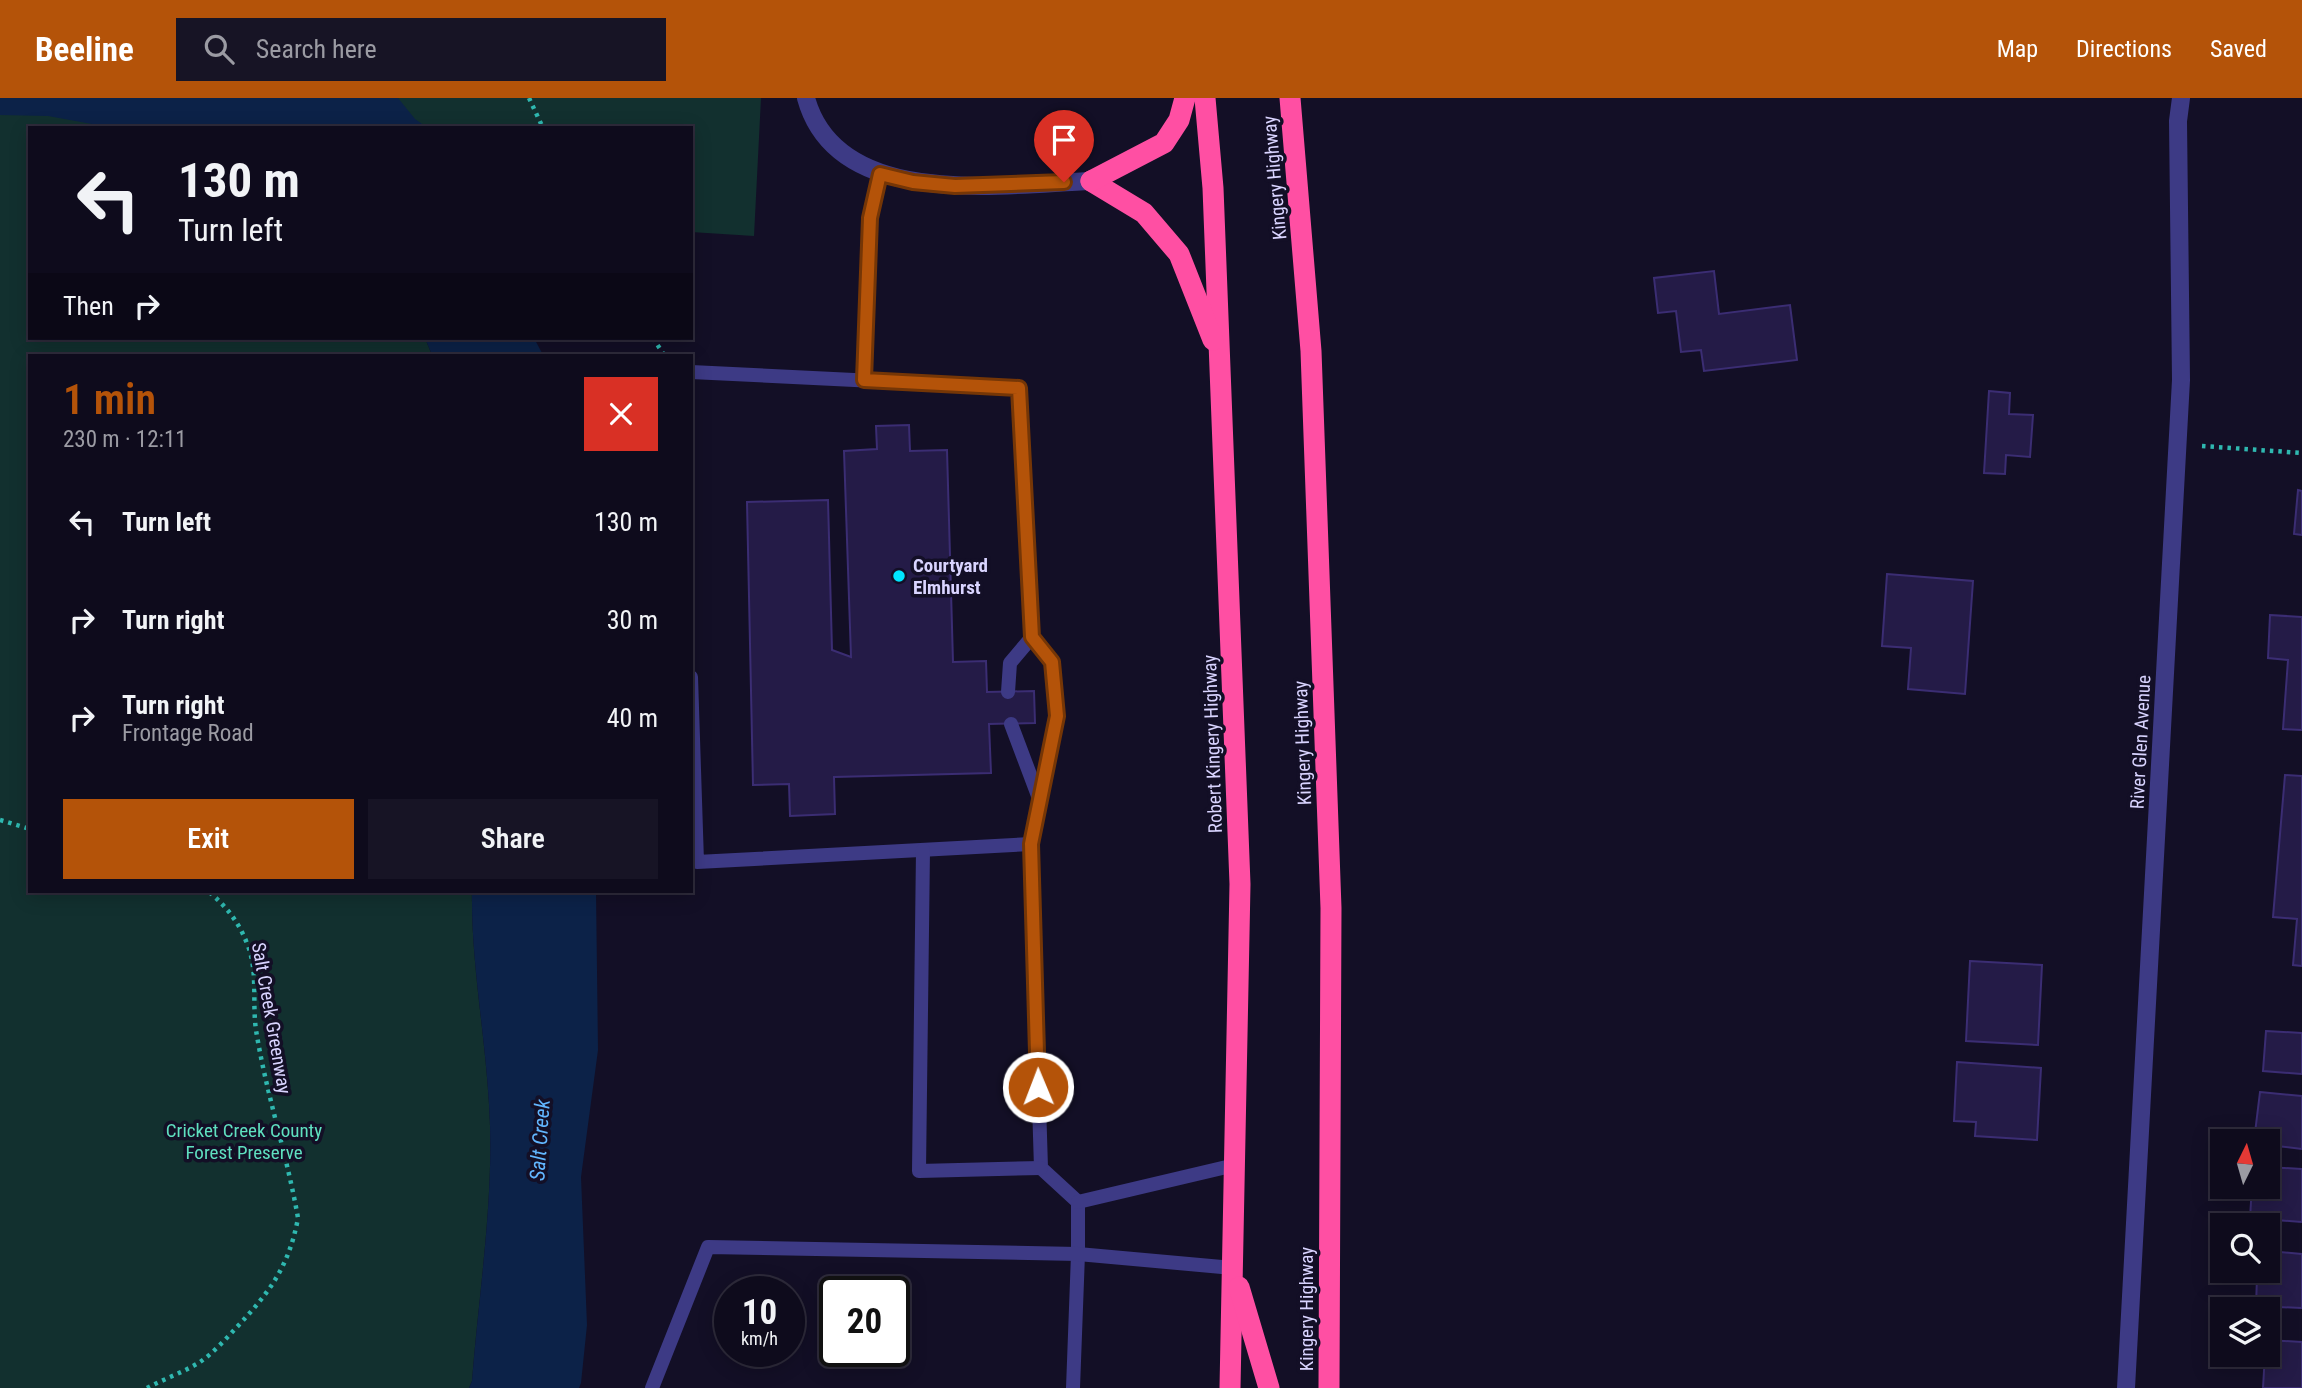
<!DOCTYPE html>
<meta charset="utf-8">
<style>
:root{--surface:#0e0b1c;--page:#171425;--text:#f1f3f6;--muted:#9b9ba3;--line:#2e2b3b;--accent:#b45309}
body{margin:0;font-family:"Roboto Condensed",sans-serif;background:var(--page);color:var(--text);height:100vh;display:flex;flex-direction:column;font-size:26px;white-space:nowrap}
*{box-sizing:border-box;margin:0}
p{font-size:23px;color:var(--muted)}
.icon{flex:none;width:38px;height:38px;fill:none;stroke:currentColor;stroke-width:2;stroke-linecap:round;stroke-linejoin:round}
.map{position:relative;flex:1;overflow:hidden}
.sheet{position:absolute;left:28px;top:256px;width:665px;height:539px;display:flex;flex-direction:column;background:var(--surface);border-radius:0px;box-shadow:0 4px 18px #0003,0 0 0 2px var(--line)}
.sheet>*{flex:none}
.guide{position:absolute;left:28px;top:28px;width:665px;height:214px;border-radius:0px;box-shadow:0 4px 18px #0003,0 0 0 2px var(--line);background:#0e0b1c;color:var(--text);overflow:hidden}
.needle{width:46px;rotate:5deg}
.buttons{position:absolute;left:2210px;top:1031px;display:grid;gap:14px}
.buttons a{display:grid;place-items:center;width:70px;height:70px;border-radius:0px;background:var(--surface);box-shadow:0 4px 18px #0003,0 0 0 2px var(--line);font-size:35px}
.speed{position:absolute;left:714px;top:1178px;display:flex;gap:14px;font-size:35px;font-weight:700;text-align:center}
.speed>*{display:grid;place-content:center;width:91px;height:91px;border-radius:50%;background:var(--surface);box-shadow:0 4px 18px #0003,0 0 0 2px var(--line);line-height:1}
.speed small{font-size:18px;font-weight:400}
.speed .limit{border:4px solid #111;border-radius:10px;background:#fff;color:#111}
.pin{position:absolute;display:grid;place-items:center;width:60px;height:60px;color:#fff;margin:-72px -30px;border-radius:50% 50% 50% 0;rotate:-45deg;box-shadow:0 0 7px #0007}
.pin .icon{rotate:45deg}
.me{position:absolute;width:77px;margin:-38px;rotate:359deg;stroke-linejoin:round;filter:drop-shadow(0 0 5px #0008)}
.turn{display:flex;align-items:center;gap:24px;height:147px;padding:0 35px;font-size:32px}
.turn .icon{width:91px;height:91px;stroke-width:2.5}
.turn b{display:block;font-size:49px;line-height:60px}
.then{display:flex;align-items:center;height:66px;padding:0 35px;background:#0003;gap:14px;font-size:26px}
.round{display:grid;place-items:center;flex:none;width:74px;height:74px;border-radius:0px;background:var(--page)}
.headline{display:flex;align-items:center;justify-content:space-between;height:119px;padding:0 35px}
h1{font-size:42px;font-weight:600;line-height:52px;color:var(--accent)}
.button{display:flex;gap:14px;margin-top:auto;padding:14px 35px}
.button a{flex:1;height:80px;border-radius:0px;background:var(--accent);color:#fff;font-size:28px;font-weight:600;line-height:80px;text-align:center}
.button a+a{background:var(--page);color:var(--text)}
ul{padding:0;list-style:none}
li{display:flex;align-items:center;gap:21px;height:98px;padding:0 35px}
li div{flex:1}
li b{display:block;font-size:26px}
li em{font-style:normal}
header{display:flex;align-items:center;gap:42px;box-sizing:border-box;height:98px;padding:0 35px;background:var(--accent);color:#fff}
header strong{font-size:33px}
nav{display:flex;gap:38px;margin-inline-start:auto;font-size:24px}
.search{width:490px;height:63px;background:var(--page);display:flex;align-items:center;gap:18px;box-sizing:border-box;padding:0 24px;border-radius:0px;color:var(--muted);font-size:26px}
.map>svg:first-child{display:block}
</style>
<header>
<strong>Beeline</strong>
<div class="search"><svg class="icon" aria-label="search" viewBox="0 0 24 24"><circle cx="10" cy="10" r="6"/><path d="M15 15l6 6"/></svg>Search here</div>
<nav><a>Map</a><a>Directions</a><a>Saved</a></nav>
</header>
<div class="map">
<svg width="2302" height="1290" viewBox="0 0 2302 1290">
<rect width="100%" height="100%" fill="#130f26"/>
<path fill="#12302f" d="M0,0H761L754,138L691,134V30H30V240H425L432,257H30V793H472C471,864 485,935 489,1006C495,1098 479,1192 472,1283L469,1290H0Z"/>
<g fill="#0c2248">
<path d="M0,0H398L415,21L428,30H114L48,18L0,17Z"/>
<path d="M425,240H534L543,257H432Z"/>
<path d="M472,793H596L598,952L581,1079L587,1227L581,1285L579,1290H469L472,1283C479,1192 495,1098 489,1006C485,935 471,864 472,793Z"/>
</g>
<g fill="#241b47" stroke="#3b2d73" stroke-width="2">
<path d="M1714,173L1719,216L1790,207L1797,262L1704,273L1701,252L1681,254L1676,213L1658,215L1654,180Z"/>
<path d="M1989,293L2010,295L2009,316L2033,317L2030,359L2006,357L2005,376L1984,375Z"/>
<path d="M909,327L910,353L947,352L953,564L986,563L987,594L1034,593L1035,625L989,626L991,675L834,679L835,716L790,718L789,686L753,687L747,404L828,402L832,552L851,559L844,353L877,351L876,328Z"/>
<path d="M2298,392L2302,393V437L2294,436Z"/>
<path d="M1887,476L1973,483L1965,596L1908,591L1911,550L1882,548Z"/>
<path d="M2270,517L2302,519V632L2283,631L2288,562L2268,560Z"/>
<path d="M2285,677L2302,678V868L2293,867L2297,821L2273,819Z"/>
<path d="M1970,863L2042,867L2038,947L1966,943Z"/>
<path d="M2266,933L2302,935V976L2263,973Z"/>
<path d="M1957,964L2041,970L2037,1042L1975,1038L1976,1024L1954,1023Z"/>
<path d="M2260,994L2302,998V1051L2268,1047V1043H2254Z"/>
<path d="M2268,1069L2302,1071V1124L2250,1120L2252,1088H2268Z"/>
<path d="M2268,1153L2302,1156V1210L2256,1208L2257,1179L2249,1178V1172H2268Z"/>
<path d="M2268,1242L2302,1244V1290H2263L2265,1256H2268Z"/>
</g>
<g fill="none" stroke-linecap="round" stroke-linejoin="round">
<g stroke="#2fb8b0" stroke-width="4.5" stroke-dasharray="3.5 5" stroke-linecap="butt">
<path d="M529,0L543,30"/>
<path d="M653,240L664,257"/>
<path d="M2202,348L2302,355"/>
<path d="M0,722L30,731"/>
<path d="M147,1290C164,1281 184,1274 200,1264C213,1255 225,1242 236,1230C269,1195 289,1169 298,1120C287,1057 266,995 256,932C252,904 258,874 248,848C239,824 227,809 208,793"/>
</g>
<g stroke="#3d3a85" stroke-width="14">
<path d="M691,274L1019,290L1032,539L1052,564L1057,618L1031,746L1041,1070L1078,1104V1156L1073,1290"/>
<path d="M864,282L870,120L880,76"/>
<path d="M691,579L697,764L1031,746"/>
<path d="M1008,594L1010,565L1032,539"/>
<path d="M1011,626L1040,703"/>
<path d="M923,752L919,1073L1041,1070"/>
<path d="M1078,1104L1235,1067"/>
<path d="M652,1290L708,1149L1078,1156L1233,1170"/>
</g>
<g stroke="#3d3a85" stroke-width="18">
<path d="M806,0C837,113 1004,86 1091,83"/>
<path d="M2126,1290L2181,282L2178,23L2181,0"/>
</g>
<g stroke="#ff4fa3" stroke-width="21">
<path d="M1205,0L1213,90L1240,786L1230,1290"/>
<path d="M1290,0L1311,253L1331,810L1329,1290"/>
<path d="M1091,83L1144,115L1179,156L1213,242"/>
<path d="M1091,83L1164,45L1179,22L1185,0"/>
<path d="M1239,1189L1269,1290"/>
</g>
</g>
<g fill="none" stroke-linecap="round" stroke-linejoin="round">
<defs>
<path id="route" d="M1038,989L1031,746L1057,618L1052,564L1032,539L1019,290L864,282L870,120L880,76L913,84L955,88L1064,84"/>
</defs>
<use href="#route" stroke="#753606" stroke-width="18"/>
<use href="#route" stroke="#b45309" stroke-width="12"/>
</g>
<circle fill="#00e5ff" stroke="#130f26" stroke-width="2.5" cx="899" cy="478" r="7"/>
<g text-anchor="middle" stroke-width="7" stroke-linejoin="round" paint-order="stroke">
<g font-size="19" fill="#d9d4ff" stroke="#130f26">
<text transform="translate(1274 80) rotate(-95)" y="7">Kingery Highway</text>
<text transform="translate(2140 644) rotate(-87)" y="7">River Glen Avenue</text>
<text transform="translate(1302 645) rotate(-92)" y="7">Kingery Highway</text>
<text transform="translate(1212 646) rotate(-92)" y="7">Robert Kingery Highway</text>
<text transform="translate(272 920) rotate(80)" y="7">Salt Creek Greenway</text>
<text transform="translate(1306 1211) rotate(-90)" y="7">Kingery Highway</text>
</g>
<g font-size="19" font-weight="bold" fill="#d9d4ff" stroke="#130f26" text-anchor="start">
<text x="913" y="474">Courtyard<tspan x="913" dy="22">Elmhurst</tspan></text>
</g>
<g font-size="19" fill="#5fe0c0" stroke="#130f26">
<text x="244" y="1039">Cricket Creek County<tspan x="244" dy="22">Forest Preserve</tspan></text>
</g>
<g font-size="21" font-style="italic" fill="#62b6ff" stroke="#130f26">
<text transform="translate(540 1042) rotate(-86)" y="7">Salt Creek</text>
</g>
</g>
</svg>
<div class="buttons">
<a><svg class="needle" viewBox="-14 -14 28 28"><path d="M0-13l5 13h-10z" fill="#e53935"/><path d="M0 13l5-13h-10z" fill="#9b9ba3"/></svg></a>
<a><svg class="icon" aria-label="search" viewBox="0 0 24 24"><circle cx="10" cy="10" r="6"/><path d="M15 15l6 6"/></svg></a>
<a><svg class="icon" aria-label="layers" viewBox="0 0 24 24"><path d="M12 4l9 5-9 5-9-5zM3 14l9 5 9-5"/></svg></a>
</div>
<div class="speed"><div>10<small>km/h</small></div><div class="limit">20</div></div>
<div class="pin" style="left:1064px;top:84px;background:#d93025"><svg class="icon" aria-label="arrive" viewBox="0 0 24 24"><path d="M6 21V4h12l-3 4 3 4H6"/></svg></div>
<svg class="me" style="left:1038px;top:989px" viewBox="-20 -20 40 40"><circle r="17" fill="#b45309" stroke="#fff" stroke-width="3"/><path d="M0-11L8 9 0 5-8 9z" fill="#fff"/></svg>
<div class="guide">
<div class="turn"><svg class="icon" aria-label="left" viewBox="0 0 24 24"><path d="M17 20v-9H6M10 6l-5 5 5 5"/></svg><div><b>130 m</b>Turn left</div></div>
<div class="then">Then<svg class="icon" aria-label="right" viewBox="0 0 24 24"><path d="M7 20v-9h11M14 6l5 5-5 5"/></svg></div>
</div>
<section class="sheet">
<div class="headline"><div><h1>1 min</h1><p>230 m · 12:11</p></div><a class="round" style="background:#d93025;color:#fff"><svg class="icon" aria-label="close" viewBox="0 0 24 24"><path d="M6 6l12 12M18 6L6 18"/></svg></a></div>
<ul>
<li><svg class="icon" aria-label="left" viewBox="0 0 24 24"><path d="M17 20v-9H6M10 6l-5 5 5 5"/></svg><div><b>Turn left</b></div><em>130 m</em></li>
<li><svg class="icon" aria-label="right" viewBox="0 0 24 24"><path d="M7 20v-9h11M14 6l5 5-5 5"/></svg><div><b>Turn right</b></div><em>30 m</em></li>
<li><svg class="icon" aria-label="right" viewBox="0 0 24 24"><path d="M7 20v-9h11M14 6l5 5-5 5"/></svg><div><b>Turn right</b><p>Frontage Road</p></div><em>40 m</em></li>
</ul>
<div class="button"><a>Exit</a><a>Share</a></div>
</section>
</div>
